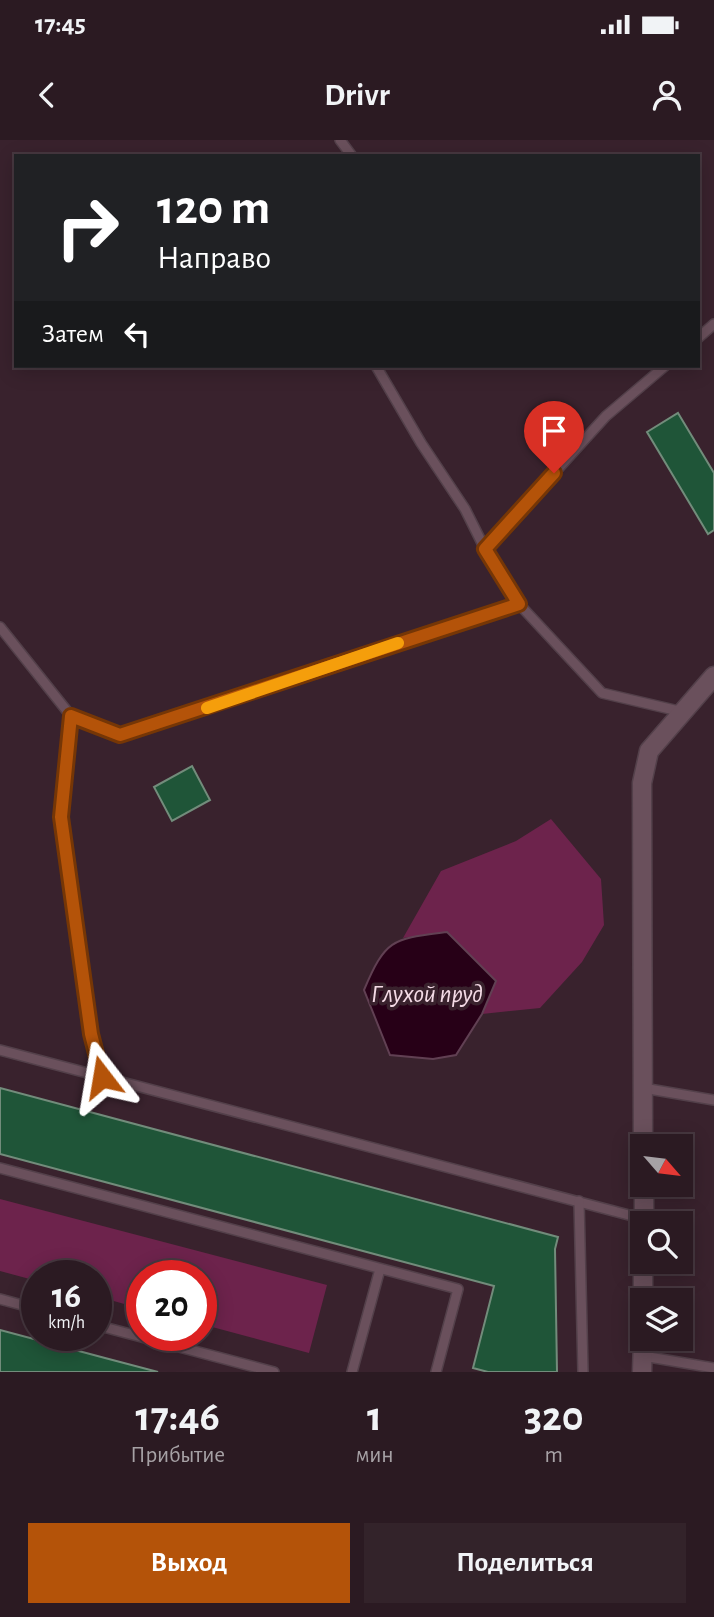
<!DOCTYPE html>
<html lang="ru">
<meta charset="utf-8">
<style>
:root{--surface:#2b1a22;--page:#33232a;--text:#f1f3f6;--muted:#a6a1a5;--line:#473840;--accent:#b45309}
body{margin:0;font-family:"Alegreya Sans",sans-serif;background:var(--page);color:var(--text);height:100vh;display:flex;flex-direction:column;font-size:26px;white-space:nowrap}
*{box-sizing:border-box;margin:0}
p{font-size:23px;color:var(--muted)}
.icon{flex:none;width:38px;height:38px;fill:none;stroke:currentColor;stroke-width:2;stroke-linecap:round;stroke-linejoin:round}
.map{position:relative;height:1232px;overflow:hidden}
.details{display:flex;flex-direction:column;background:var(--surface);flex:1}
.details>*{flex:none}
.hud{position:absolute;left:14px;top:14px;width:686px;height:214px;border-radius:0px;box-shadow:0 4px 18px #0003,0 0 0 2px var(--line);background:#202124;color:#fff;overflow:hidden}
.needle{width:46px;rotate:118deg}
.fabs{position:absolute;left:630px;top:994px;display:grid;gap:14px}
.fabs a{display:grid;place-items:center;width:63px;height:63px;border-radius:0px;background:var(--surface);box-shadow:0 4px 18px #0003,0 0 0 2px var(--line);font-size:35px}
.speed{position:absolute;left:21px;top:1120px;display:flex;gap:14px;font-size:35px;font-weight:700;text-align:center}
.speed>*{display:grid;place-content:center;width:91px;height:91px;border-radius:50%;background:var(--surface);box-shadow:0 4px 18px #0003,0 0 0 2px var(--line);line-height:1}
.speed small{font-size:18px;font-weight:400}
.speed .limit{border:10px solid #d22;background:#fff;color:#111}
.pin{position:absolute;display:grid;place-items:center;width:60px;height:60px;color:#fff;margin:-72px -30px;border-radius:50% 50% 50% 0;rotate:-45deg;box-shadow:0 0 7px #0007}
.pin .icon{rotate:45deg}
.me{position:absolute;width:77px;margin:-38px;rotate:346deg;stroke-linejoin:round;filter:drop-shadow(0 0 5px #0008)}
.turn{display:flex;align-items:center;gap:24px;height:147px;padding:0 28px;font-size:32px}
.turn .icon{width:91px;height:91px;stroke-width:2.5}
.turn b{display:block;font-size:49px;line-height:60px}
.then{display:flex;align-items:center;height:66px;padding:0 28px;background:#0003;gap:14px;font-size:26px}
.eta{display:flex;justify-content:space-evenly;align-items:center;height:119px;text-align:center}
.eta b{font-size:42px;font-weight:700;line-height:49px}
.cta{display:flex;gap:14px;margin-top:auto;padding:14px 28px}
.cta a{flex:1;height:80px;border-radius:0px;background:var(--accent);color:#fff;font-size:28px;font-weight:700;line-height:80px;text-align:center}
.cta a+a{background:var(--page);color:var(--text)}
.status{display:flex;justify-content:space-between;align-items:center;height:49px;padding:0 35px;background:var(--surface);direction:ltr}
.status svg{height:19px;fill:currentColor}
header{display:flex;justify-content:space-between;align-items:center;height:91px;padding:0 28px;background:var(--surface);font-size:32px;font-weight:700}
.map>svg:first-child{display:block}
</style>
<div class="status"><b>17:45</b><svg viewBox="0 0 49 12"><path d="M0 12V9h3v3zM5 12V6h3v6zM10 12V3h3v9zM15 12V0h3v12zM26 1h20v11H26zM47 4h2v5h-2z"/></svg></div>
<header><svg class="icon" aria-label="back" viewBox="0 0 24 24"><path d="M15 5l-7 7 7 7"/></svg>Drivr<svg class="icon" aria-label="person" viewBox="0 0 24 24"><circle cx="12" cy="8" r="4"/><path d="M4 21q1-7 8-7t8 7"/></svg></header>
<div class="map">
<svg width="714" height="1232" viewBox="0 0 714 1232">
<rect width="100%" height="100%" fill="#39222d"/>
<g fill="#6d234c">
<path d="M551,679L601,739L604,785L582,822L540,868L482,874L496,841L447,792L403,798L441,731L516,701Z"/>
<path d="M0,1059L327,1145L309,1213L201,1184V1136H142V1169L96,1156V1136H37V1141L0,1131Z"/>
</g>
<path fill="#270017" stroke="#614053" stroke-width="2" d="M447,792L496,841L482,874L456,915L433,919L390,915L364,850C386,798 393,799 447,792Z"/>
<g fill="#1f5538" stroke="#728c7b" stroke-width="2">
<path d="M678,273L714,333V390L708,394L647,292Z"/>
<path d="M192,626L210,660L172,681L154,647Z"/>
<path d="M0,948L558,1097L555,1109L557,1232H488L473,1228L494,1146L0,1014Z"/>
<path d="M0,1190L105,1218L158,1232H0Z"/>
</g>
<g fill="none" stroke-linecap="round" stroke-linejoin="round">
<defs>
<g id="service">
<path d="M340,0L352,16"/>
<path d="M698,198L714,184"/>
<path d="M376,226L421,303L465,369L485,409L519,464L602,553L683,572"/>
<path d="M485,409L606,276L665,226"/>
<path d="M0,487L71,576L61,677L91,894L102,937"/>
<path d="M71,576L120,595L519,464"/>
<path d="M0,910L644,1079"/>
<path d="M643,948L714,960"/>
<path d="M0,1028L458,1149L436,1232"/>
<path d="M579,1061L583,1232"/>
<path d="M0,1159L37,1169"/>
<path d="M96,1185L274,1232"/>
<path d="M643,1216L714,1228"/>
<path d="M352,1232L380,1129"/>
</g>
<g id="minor">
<path d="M643,1006L642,643L649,611L714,536"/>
<path d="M644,1045V1083"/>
<path d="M643,1160V1122"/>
<path d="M642,1232L643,1199"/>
</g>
</defs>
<use href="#service" stroke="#53404a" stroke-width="12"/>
<use href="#minor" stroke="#53404a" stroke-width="21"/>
<use href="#service" stroke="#6a505c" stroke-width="9"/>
<use href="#minor" stroke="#6a505c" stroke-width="18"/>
</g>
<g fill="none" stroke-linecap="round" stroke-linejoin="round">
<defs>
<path id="route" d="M102,937L91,894L61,677L71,576L120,595L519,464L485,409L554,333"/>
</defs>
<use href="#route" stroke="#753606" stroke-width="18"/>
<use href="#route" stroke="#b45309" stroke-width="12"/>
<path stroke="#f59e0b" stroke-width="12" d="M207,568L398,503"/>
</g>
<g text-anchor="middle" stroke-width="7" stroke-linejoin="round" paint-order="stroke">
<g font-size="26" font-style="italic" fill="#f4dbe6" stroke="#39222d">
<text x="427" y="862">Глухой пруд</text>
</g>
</g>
</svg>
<div class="fabs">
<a><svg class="needle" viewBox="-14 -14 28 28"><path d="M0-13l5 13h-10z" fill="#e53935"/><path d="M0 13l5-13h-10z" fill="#a6a1a5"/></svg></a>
<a><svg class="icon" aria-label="search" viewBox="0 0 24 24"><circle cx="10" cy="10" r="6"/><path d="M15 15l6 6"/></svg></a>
<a><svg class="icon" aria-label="layers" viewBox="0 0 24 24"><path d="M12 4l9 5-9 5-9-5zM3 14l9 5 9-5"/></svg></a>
</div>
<div class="speed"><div>16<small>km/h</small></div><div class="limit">20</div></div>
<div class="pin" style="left:554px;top:333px;background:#d93025"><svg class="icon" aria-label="arrive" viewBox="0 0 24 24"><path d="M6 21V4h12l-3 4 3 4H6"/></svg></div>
<svg class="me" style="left:102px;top:937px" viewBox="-20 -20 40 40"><path d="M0-17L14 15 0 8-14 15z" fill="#b45309" stroke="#fff" stroke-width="4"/></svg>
<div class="hud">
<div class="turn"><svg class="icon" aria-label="right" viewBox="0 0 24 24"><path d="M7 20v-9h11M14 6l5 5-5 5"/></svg><div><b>120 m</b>Направо</div></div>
<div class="then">Затем<svg class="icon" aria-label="left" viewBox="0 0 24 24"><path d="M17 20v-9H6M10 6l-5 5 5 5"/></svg></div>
</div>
</div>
<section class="details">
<div class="eta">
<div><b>17:46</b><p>Прибытие</p></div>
<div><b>1</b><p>мин</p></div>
<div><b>320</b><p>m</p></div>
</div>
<div class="cta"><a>Выход</a><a>Поделиться</a></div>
</section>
